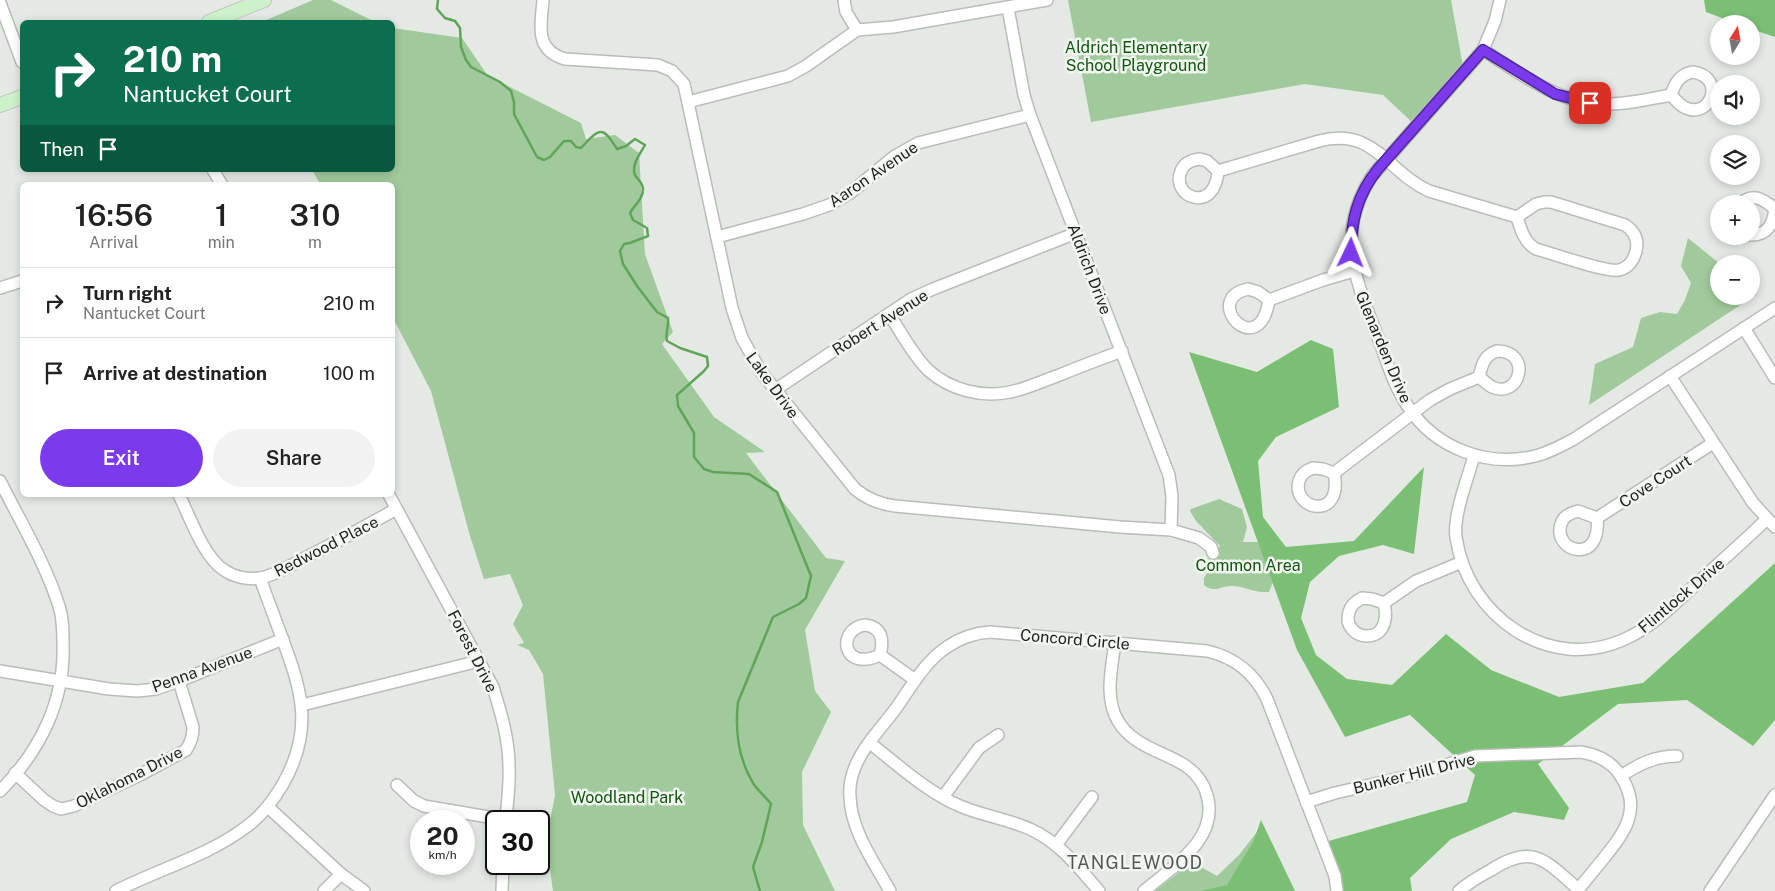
<!DOCTYPE html>
<meta charset="utf-8">
<style>
:root{--surface:#fff;--page:#f2f2f2;--text:#222;--muted:#767676;--line:#e0e0e0;--accent:#7c3aed}
body{margin:0;font-family:"Public Sans",sans-serif;background:var(--page);color:var(--text);height:100vh;display:flex;flex-direction:column;font-size:19px;white-space:nowrap}
*{box-sizing:border-box;margin:0}
p{font-size:16px;color:var(--muted)}
.icon{flex:none;width:28px;height:28px;fill:none;stroke:currentColor;stroke-width:2;stroke-linecap:round;stroke-linejoin:round}
.map{position:relative;flex:1;overflow:hidden}
.side{position:absolute;left:20px;top:182px;width:375px;height:315px;display:flex;flex-direction:column;background:var(--surface);border-radius:8px;box-shadow:0 2px 8px #0003}
.side>*{flex:none}
.guide{position:absolute;left:20px;top:20px;width:375px;height:152px;border-radius:8px;box-shadow:0 2px 8px #0003;background:#0b6e4f;color:#fff;overflow:hidden}
.needle{width:32px;rotate:11deg}
.controls{position:absolute;left:1710px;top:15px;display:grid;gap:10px}
.controls a{display:grid;place-items:center;width:50px;height:50px;border-radius:50%;background:var(--surface);box-shadow:0 2px 8px #0003;font-size:25px}
.speed{position:absolute;left:410px;top:810px;display:flex;gap:10px;font-size:25px;font-weight:700;text-align:center}
.speed>*{display:grid;place-content:center;width:65px;height:65px;border-radius:50%;background:var(--surface);box-shadow:0 2px 8px #0003;line-height:1}
.speed small{font-size:12px;font-weight:400}
.speed .limit{border:2px solid #111;border-radius:8px;background:#fff;color:#111}
.pin{position:absolute;display:grid;place-items:center;width:42px;height:42px;color:#fff;margin:-21px;border-radius:10px;box-shadow:0 2px 8px #0006}
.me{position:absolute;width:55px;margin:-28px;rotate:2deg;stroke-linejoin:round;filter:drop-shadow(0 0 4px #0008)}
.turn{display:flex;align-items:center;gap:18px;height:105px;padding:0 20px;font-size:22px}
.turn .icon{width:65px;height:65px;stroke-width:2.5}
.turn b{display:block;font-size:35px;line-height:42px}
.then{display:flex;align-items:center;height:48px;padding:0 20px;background:#0003;gap:10px;font-size:19px}
.eta{display:flex;justify-content:space-evenly;align-items:center;height:85px;text-align:center}
.eta b{font-size:30px;font-weight:600;line-height:35px}
.button{display:flex;gap:10px;margin-top:auto;padding:10px 20px}
.button a{flex:1;height:58px;border-radius:30px;background:var(--accent);color:#fff;font-size:20px;font-weight:600;line-height:58px;text-align:center}
.button a+a{background:var(--page);color:var(--text)}
ul{padding:0;list-style:none}
li{display:flex;align-items:center;gap:15px;height:70px;padding:0 20px;border-top:1px solid var(--line)}
li div{flex:1}
li b{display:block;font-size:19px}
li em{font-style:normal}
.map>svg:first-child{display:block}
</style>
<div class="map">
<svg width="1775" height="891" viewBox="0 0 1775 891">
<rect width="100%" height="100%" fill="#e4e9e4"/>
<g fill="#a1ca9c">
<path d="M313,0H331L375,22H264V21Z"/>
<path d="M1068,0H1451L1464,72L1415,125L1383,95L1305,84L1091,122Z"/>
<path d="M393,28L462,38L488,76L581,123L586,139L615,135L639,153L645,254L673,332L662,344L714,417L765,452L746,453L826,558L845,561L805,630L815,691L831,712L802,772L803,825L835,891H553L546,841L555,795L543,674L529,650L517,645L524,643L513,624L523,605L510,574L484,579L470,536L431,391L393,318L392,185H321L312,170H392Z"/>
<path d="M1688,238L1720,264L1719,296H1751V289L1757,294L1589,405L1595,364L1633,347L1641,318L1660,312L1677,314L1685,300L1691,283L1681,266Z"/>
<path d="M1219,499L1242,509L1247,527L1243,542H1264L1274,580L1269,592C1254,593 1247,587 1233,586C1222,585 1214,594 1204,585V578L1208,572L1209,557L1220,546L1196,521L1190,511L1191,509Z"/>
<path d="M1257,832L1253,891H1155L1192,862L1217,876L1239,855Z"/>
</g>
<g fill="#7bbf74">
<path d="M1704,0H1775V37L1751,29V24H1738L1706,12Z"/>
<path d="M1311,340L1333,349L1339,407L1276,437L1258,461L1263,517L1286,547L1354,541L1424,467L1414,554L1383,545L1339,556L1310,582L1301,618L1316,655L1347,679L1392,685L1446,634L1491,670L1559,697L1643,683L1775,563V720L1753,746L1687,700L1618,704L1538,764L1569,808L1564,820L1514,812L1451,839L1410,878L1412,891H1335L1325,842L1467,802L1475,775L1410,715L1345,737L1297,650L1189,352L1257,372Z"/>
<path d="M1261,820L1295,891H1200L1227,885L1253,842Z"/>
</g>
<g fill="none" stroke-linecap="round" stroke-linejoin="round">
<path stroke="#60a45a" stroke-width="2.5" d="M438,0L437,9L445,18L455,21L460,28L461,47L466,60L471,67L500,82L511,91L514,102V114L537,157L544,160L550,157L564,141H571L576,147L581,148C599,129 602,124 617,149L626,146L635,139L645,145C640,154 631,165 635,175C638,180 643,183 643,189C643,200 634,205 630,213L633,220L647,228L648,236L630,243L624,244L620,251L623,264L637,286L657,312L668,318C669,326 665,332 667,341L680,348L707,357L708,366L704,371L677,395L678,406L694,433V457L704,469L713,472L749,474L777,492L811,576L806,598L799,604L773,617L738,702C735,729 738,758 753,783C757,790 766,797 771,804L762,842L753,867L760,891"/>
<defs>
<g id="minor">
<path d="M543,0C541,25 534,50 565,59L658,65L672,71L684,84L732,308L742,338L761,372L855,489C867,499 879,504 895,506L1120,527L1171,530L1199,538L1211,547L1213,553"/>
<path d="M844,0L846,12L857,30L893,27L1047,0"/>
<path d="M1500,0L1495,21L1483,50L1372,176C1335,233 1355,278 1377,335C1386,358 1393,384 1407,405C1435,449 1489,469 1539,455C1552,451 1563,445 1574,439L1775,308"/>
<path d="M0,3L22,62"/>
<path d="M1008,8L1024,95L1030,115L1169,475L1172,496L1171,530"/>
<path d="M1483,50C1520,73 1557,103 1602,104C1625,105 1648,99 1671,95"/>
<path d="M1693,72C1726,77 1711,119 1686,108C1680,106 1675,99 1671,95C1675,83 1680,74 1693,72Z"/>
<path d="M688,102L788,76L806,66L857,30"/>
<path d="M1200,159L1207,161L1218,171C1215,215 1170,197 1181,171C1184,163 1192,160 1200,159Z"/>
<path d="M213,170L222,185"/>
<path d="M1218,171L1319,141C1375,127 1386,171 1429,191L1517,217"/>
<path d="M1544,202H1551L1625,225C1634,231 1639,239 1636,251C1634,260 1628,268 1619,270C1607,273 1551,253 1536,249C1524,242 1521,230 1517,217L1536,204Z"/>
<path d="M1740,204C1753,192 1763,199 1775,209"/>
<path d="M1751,235C1768,235 1773,224 1775,209"/>
<path d="M717,237L803,214L829,205L850,193L895,156L918,143L1030,115"/>
<path d="M0,288L22,281"/>
<path d="M1248,289L1258,292L1269,300C1259,364 1200,299 1248,289Z"/>
<path d="M1269,300L1323,280L1354,271"/>
<path d="M889,314C901,332 912,354 928,370C950,390 982,398 1010,392C1026,389 1042,381 1057,376C1079,367 1100,359 1122,351"/>
<path d="M1744,328L1775,378"/>
<path d="M1497,351C1533,351 1520,400 1492,387C1487,384 1483,380 1479,377C1482,365 1484,355 1497,351Z"/>
<path d="M1670,376L1753,503L1775,527"/>
<path d="M775,390L911,299L933,289L1076,233"/>
<path d="M1474,456C1468,478 1453,515 1456,537C1467,616 1549,674 1625,639C1652,627 1672,606 1694,586C1718,564 1743,542 1767,519"/>
<path d="M1313,468L1323,469L1334,473C1344,522 1291,510 1299,481C1301,474 1307,470 1313,468Z"/>
<path d="M1334,473L1430,400L1450,389L1479,377"/>
<path d="M0,481C20,521 45,562 59,606C63,618 63,631 63,644C65,701 40,751 0,791"/>
<path d="M179,495C190,517 203,556 224,570C234,577 248,580 260,578C276,575 291,565 305,558C336,542 367,526 396,509"/>
<path d="M389,495L493,687C501,713 509,739 509,767C510,785 507,803 506,821"/>
<path d="M1578,511L1597,518C1602,566 1552,552 1561,524C1563,516 1570,513 1578,511Z"/>
<path d="M1597,518L1713,443"/>
<path d="M1362,598L1372,599L1384,603C1395,650 1340,641 1349,612C1351,605 1356,601 1362,598Z"/>
<path d="M1384,603L1416,581L1462,562"/>
<path d="M865,625C882,627 884,640 880,655C842,673 836,629 865,625Z"/>
<path d="M1115,642C1112,667 1104,698 1118,721C1131,744 1160,751 1181,763C1193,770 1203,781 1207,795C1220,839 1172,867 1144,891"/>
<path d="M880,655L915,680"/>
<path d="M0,671L109,689L137,691L156,689L179,681L283,639"/>
<path d="M302,705L479,661"/>
<path d="M870,743C898,765 927,792 960,806C983,816 1009,819 1032,830C1060,843 1079,868 1099,891"/>
<path d="M15,773L44,800L53,806L61,809L74,806L140,775L186,750C191,743 193,736 193,727L179,681"/>
<path d="M1621,776C1639,764 1655,756 1677,756"/>
<path d="M397,785L414,801L424,806L506,820"/>
<path d="M943,797L979,748L998,735"/>
<path d="M1306,802L1335,793L1409,776L1475,756L1581,752C1599,755 1613,762 1622,778C1642,810 1624,833 1604,858C1595,869 1586,880 1577,891"/>
<path d="M268,807L341,874L364,891"/>
<path d="M1056,845L1092,797"/>
<path d="M116,891C159,869 208,856 246,827C262,816 273,801 283,784C313,731 303,693 282,638C275,618 267,598 260,578"/>
<path d="M324,891L341,874"/>
<path d="M502,891L503,864"/>
<path d="M890,891C874,862 851,831 850,797C849,787 851,777 855,767C863,747 880,729 894,711C910,689 924,662 947,647C960,638 974,633 990,632L1207,651C1234,657 1255,674 1267,699L1335,876L1337,891"/>
<path d="M1459,891C1468,883 1480,876 1491,870C1533,843 1545,860 1578,889"/>
<path d="M1710,891L1775,795"/>
</g>
<g id="major">
<path d="M209,22L264,0"/>
<path d="M0,105L22,97"/>
</g>
</defs>
<use href="#minor" stroke="#b9bdb8" stroke-width="14"/>
<use href="#major" stroke="#c5c5c4" stroke-width="16"/>
<use href="#minor" stroke="#fff" stroke-width="11"/>
<use href="#major" stroke="#cdf2c9" stroke-width="14"/>
</g>
<g fill="none" stroke-linecap="round" stroke-linejoin="round">
<defs>
<path id="route" d="M1351,253C1351,221 1357,195 1378,169L1483,50L1555,94L1590,103"/>
</defs>
<use href="#route" stroke="#51269a" stroke-width="12"/>
<use href="#route" stroke="#7c3aed" stroke-width="9"/>
</g>
<g text-anchor="middle" stroke-width="5" stroke-linejoin="round" paint-order="stroke">
<g font-size="16" fill="#0f560b" stroke="#f1f6f1">
<text x="1136" y="53">Aldrich Elementary<tspan x="1136" dy="18">School Playground</tspan></text>
<text x="1248" y="571">Common Area</text>
<text x="627" y="803">Woodland Park</text>
</g>
<g font-size="16" fill="#1f201e" stroke="#f1f6f1">
<text transform="translate(873 174) rotate(-34)" y="6">Aaron Avenue</text>
<text transform="translate(1090 269) rotate(69)" y="6">Aldrich Drive</text>
<text transform="translate(880 322) rotate(-32)" y="6">Robert Avenue</text>
<text transform="translate(1384 347) rotate(67)" y="6">Glenarden Drive</text>
<text transform="translate(773 385) rotate(54)" y="6">Lake Drive</text>
<text transform="translate(1655 481) rotate(-33)" y="6">Cove Court</text>
<text transform="translate(326 546) rotate(-27)" y="6">Redwood Place</text>
<text transform="translate(1681 595) rotate(-40)" y="6">Flintlock Drive</text>
<text transform="translate(1075 639) rotate(5)" y="6">Concord Circle</text>
<text transform="translate(473 651) rotate(63)" y="6">Forest Drive</text>
<text transform="translate(202 669) rotate(-20)" y="6">Penna Avenue</text>
<text transform="translate(1414 773) rotate(-14)" y="6">Bunker Hill Drive</text>
<text transform="translate(129 777) rotate(-27)" y="6">Oklahoma Drive</text>
</g>
<g font-size="18" letter-spacing="1" fill="#555954" stroke="#f1f6f1">
<text x="1135" y="869">TANGLEWOOD</text>
</g>
</g>
</svg>
<div class="controls">
<a><svg class="needle" viewBox="-14 -14 28 28"><path d="M0-13l5 13h-10z" fill="#e53935"/><path d="M0 13l5-13h-10z" fill="#767676"/></svg></a>
<a><svg class="icon" aria-label="sound" viewBox="0 0 24 24"><path d="M4 9h4l5-4v14l-5-4H4zM17 9q2 3 0 6"/></svg></a>
<a><svg class="icon" aria-label="layers" viewBox="0 0 24 24"><path d="M12 4l9 5-9 5-9-5zM3 14l9 5 9-5"/></svg></a>
<a>+</a>
<a>−</a>
</div>
<div class="speed"><div>20<small>km/h</small></div><div class="limit">30</div></div>
<div class="pin" style="left:1590px;top:103px;background:#d93025"><svg class="icon" aria-label="arrive" viewBox="0 0 24 24"><path d="M6 21V4h12l-3 4 3 4H6"/></svg></div>
<svg class="me" style="left:1351px;top:253px" viewBox="-20 -20 40 40"><path d="M0-17L14 15 0 8-14 15z" fill="#7c3aed" stroke="#fff" stroke-width="4"/></svg>
<div class="guide">
<div class="turn"><svg class="icon" aria-label="right" viewBox="0 0 24 24"><path d="M7 20v-9h11M14 6l5 5-5 5"/></svg><div><b>210 m</b>Nantucket Court</div></div>
<div class="then">Then<svg class="icon" aria-label="arrive" viewBox="0 0 24 24"><path d="M6 21V4h12l-3 4 3 4H6"/></svg></div>
</div>
<section class="side">
<div class="eta">
<div><b>16:56</b><p>Arrival</p></div>
<div><b>1</b><p>min</p></div>
<div><b>310</b><p>m</p></div>
</div>
<ul>
<li><svg class="icon" aria-label="right" viewBox="0 0 24 24"><path d="M7 20v-9h11M14 6l5 5-5 5"/></svg><div><b>Turn right</b><p>Nantucket Court</p></div><em>210 m</em></li>
<li><svg class="icon" aria-label="arrive" viewBox="0 0 24 24"><path d="M6 21V4h12l-3 4 3 4H6"/></svg><div><b>Arrive at destination</b></div><em>100 m</em></li>
</ul>
<div class="button"><a>Exit</a><a>Share</a></div>
</section>
</div>
